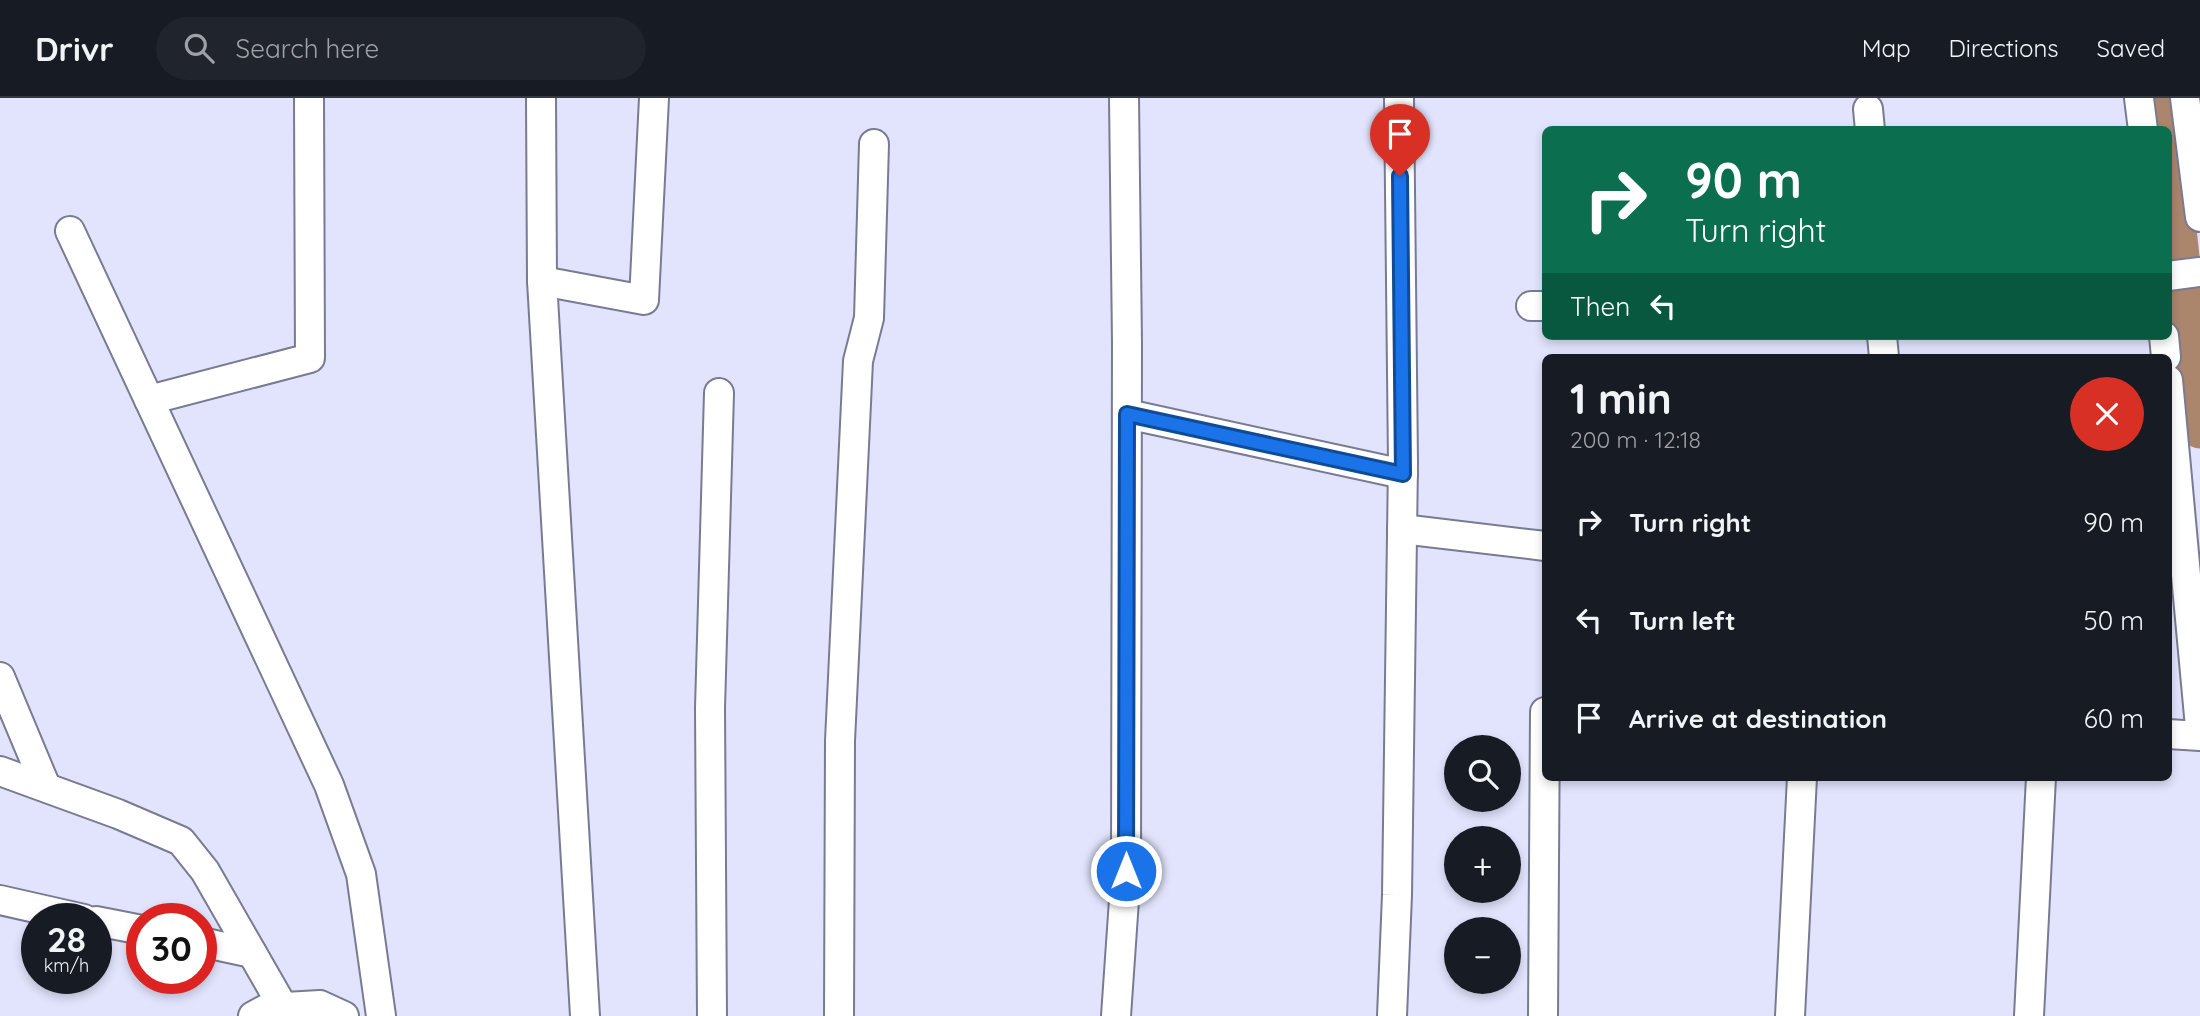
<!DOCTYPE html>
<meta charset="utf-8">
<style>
:root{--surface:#171b24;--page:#20242c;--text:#f1f3f6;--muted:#9ea1a6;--line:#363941}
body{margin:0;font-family:Quicksand,sans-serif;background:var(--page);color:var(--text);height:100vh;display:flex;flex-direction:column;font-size:26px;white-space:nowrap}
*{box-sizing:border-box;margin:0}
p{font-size:23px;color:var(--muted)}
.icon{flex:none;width:38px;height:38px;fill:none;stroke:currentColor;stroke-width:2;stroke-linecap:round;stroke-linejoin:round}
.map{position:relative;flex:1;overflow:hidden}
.panel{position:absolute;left:1542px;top:256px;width:630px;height:427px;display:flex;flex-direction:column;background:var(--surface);border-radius:10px;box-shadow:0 4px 10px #0003}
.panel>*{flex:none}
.guide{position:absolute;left:1542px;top:28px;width:630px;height:214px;border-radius:10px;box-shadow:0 4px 10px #0003;background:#0b6e4f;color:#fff;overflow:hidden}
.fabs{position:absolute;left:1444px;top:637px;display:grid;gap:14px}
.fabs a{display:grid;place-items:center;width:77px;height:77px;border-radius:50%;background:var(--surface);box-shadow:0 4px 10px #0003;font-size:35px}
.speed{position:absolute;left:21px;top:805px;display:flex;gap:14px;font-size:35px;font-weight:700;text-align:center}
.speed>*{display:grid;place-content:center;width:91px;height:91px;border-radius:50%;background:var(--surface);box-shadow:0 4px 10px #0003;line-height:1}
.speed small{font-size:18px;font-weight:400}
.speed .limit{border:10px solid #d22;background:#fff;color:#111}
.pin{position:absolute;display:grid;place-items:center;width:60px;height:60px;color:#fff;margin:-72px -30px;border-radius:50% 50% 50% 0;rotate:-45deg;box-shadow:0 0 7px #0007}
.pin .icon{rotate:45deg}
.me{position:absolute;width:77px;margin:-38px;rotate:0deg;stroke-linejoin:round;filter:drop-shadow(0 0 5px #0008)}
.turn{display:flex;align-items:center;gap:24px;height:147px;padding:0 28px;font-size:32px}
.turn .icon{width:91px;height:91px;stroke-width:2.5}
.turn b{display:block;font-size:49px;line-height:60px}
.then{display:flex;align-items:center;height:66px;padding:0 28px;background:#0003;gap:14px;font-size:26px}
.round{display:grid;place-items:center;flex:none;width:74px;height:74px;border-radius:37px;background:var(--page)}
.headline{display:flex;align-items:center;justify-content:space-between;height:119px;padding:0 28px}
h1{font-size:42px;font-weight:700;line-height:52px}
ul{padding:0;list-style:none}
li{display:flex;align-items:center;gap:21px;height:98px;padding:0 28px}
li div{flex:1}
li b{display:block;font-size:26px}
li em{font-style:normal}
header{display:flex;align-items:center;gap:42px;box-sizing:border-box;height:98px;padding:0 35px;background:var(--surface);border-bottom:2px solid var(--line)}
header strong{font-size:33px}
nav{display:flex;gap:38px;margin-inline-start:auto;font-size:24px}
.search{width:490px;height:63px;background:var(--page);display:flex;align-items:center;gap:18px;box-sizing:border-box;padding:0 24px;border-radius:38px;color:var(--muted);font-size:26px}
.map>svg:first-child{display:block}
</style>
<header>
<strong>Drivr</strong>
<div class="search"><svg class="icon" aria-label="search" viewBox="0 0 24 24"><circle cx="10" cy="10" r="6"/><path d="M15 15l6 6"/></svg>Search here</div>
<nav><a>Map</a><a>Directions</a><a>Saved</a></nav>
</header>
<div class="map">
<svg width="2200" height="918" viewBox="0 0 2200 918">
<rect width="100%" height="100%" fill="#e1e4fc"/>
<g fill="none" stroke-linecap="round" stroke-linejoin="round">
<g stroke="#ab856c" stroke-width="37">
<path d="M2164,0L2167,32"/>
<path d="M2168,40L2200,332"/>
</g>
<defs>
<g id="street">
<path d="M541,0L542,183L585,918"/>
<path d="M2139,0L2143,32"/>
<path d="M2185,0L2200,119"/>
<path d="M1868,11L1870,32"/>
<path d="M70,133L329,687L361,776L381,918"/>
<path d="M2168,178L2200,174"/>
<path d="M542,183L644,202L654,0"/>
<path d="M1531,208H1545"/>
<path d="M1882,238L1884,259"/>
<path d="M2164,238L2166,259"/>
<path d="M2168,282L2200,629"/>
<path d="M149,302L310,260L309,0"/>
<path d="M1127,316L1403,376"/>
<path d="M1402,431L1545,448"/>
<path d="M0,579L46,689"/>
<path d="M2168,636L2200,638"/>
<path d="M0,673L118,716L181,743L205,773L283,909"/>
<path d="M0,802L84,821"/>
<path d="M96,823L142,832"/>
<path d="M201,844L252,855"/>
<path d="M253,918L268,910L320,907L344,918"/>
<path d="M712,918L710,610L719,295"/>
<path d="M839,918L840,643L858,263L869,220L874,46"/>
<path d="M1116,918L1126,773L1127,245L1124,0"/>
<path d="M1392,918L1397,797L1403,365L1399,0"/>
<path d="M1543,918L1545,614"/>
<path d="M1790,918L1802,679"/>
<path d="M2029,918L2041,679"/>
</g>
</defs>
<use href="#street" stroke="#787b91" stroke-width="32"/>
<use href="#street" stroke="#fff" stroke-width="28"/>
</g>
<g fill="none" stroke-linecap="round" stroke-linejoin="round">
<defs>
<path id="route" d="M1126,773L1127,316L1403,376L1400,78"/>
</defs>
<use href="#route" stroke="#114b97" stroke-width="18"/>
<use href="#route" stroke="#1a73e8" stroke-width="12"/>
</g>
</svg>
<div class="fabs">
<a><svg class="icon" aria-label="search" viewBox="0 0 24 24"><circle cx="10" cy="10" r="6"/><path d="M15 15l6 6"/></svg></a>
<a>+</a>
<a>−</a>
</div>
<div class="speed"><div>28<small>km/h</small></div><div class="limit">30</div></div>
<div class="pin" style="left:1400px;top:78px;background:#d93025"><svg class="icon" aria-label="arrive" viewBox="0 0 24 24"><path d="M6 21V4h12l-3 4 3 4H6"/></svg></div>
<svg class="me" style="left:1126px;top:773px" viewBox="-20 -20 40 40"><circle r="17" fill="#1a73e8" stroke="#fff" stroke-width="3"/><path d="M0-11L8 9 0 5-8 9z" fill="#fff"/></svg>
<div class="guide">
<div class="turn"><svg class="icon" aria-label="right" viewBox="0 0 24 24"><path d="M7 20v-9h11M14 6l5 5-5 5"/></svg><div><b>90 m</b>Turn right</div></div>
<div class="then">Then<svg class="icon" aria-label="left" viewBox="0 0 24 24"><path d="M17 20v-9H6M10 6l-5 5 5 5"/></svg></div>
</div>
<section class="panel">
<div class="headline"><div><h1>1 min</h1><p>200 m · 12:18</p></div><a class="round" style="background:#d93025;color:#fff"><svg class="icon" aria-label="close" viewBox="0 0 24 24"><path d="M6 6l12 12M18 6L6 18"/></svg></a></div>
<ul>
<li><svg class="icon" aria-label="right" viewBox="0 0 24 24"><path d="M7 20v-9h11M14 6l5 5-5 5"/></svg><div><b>Turn right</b></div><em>90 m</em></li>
<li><svg class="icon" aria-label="left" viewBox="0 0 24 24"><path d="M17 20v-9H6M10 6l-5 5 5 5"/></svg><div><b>Turn left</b></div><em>50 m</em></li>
<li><svg class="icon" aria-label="arrive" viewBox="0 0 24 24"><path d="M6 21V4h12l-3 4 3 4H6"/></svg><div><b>Arrive at destination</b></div><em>60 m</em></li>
</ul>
</section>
</div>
